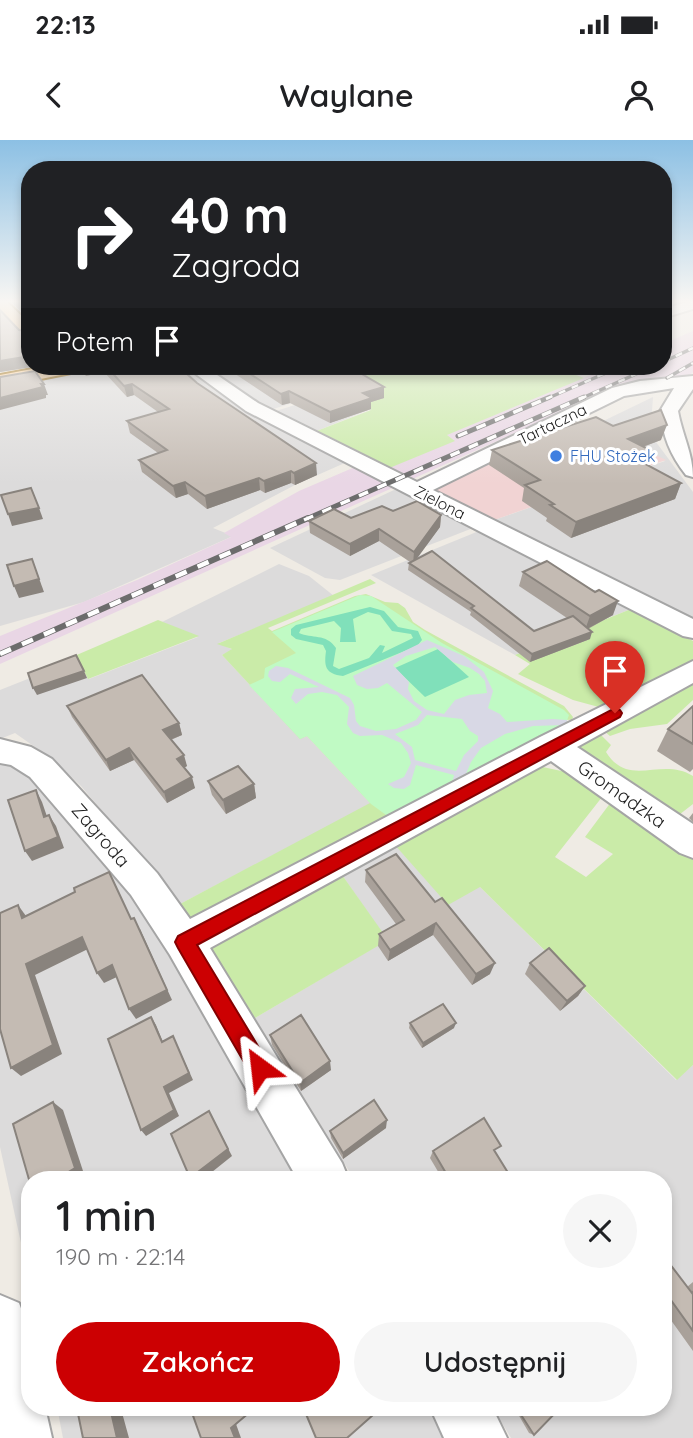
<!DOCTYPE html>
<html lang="pl">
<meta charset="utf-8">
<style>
:root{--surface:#fff;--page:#f6f6f6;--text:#202124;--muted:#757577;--accent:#cc0002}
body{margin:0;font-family:Quicksand,sans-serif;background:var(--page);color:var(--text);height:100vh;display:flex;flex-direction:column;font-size:26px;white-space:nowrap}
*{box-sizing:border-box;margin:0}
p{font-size:23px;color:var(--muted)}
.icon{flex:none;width:38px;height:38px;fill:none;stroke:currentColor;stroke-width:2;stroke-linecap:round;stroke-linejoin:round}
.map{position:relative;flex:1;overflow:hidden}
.details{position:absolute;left:21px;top:1031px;width:651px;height:245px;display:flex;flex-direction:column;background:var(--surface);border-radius:28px;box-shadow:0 4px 10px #0003}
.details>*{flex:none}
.guide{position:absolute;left:21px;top:21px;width:651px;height:214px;border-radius:28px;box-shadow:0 4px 10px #0003;background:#202124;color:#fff;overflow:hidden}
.pin{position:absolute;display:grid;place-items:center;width:60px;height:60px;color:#fff;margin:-72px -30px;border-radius:50% 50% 50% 0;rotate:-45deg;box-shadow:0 0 7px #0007}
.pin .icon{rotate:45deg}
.me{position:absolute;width:77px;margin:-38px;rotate:330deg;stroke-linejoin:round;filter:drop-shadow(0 0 5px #0008)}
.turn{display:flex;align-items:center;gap:24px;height:147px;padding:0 35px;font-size:32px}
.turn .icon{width:91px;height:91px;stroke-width:2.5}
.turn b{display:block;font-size:49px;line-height:60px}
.then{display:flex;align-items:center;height:66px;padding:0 35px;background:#0003;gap:14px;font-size:26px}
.round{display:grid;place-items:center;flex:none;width:74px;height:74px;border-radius:37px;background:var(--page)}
.summary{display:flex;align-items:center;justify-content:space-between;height:119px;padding:0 35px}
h1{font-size:42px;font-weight:600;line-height:52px}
.action{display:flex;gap:14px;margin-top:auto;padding:14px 35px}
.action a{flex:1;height:80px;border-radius:42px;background:var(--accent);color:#fff;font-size:28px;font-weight:600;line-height:80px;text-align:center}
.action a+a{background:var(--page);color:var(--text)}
.status{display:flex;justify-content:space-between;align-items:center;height:49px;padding:0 35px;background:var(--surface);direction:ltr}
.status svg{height:19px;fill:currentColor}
header{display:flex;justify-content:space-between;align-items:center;height:91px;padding:0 35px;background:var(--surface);font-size:32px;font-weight:600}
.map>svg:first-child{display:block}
</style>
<div class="status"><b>22:13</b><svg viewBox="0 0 49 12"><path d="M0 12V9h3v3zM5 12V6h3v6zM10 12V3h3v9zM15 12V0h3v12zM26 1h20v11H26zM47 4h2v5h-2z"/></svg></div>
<header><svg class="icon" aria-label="back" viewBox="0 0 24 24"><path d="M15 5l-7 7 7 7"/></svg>Waylane<svg class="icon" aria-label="person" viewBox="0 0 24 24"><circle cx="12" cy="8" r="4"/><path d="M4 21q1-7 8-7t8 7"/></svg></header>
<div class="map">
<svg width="693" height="1298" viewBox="0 0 693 1298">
<rect width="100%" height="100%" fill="#efebe4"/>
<g fill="#dcdbdb">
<path d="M109,226H183L232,262L347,322L295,345L213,388L233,396L84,462L0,486V248Z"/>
<path d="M203,226H330L384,258L371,269L314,292L273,272L320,257L318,255L270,270L250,259Z"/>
<path d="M653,257L651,284L656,302L693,352V480L494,380L665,321L595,285Z"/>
<path d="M394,350L403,351L473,388L340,440L325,438L270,408Z"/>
<path d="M479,391L548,428L631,469L515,515L371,435Z"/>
<path d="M279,424L309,436L334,456L219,503L233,510L222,515L300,598L307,596L371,664L180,764L81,646L52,619L15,593L0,599V550L78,519L89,539L198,497L162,482Z"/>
<path d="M0,620L22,626L138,760L302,1039L30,1040V1144L0,1007Z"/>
<path d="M394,704L480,747L676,940L693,925V1298H511L492,1267H663V1040L354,1039L255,878L387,800L340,732Z"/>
<path d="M57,1267H432L450,1298H63Z"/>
</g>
<path fill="#f1d3d3" d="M592,284L666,320L494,380L432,349L490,322Z"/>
<path fill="#e9d6e5" d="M693,191V232L687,238L613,249L0,524V496L137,440L231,397L224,393L299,351L355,327L454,300L446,295L612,226H663V204Z"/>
<g fill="#caeba8">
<path d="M330,226H459L469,230L481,226H553L584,238L447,295L455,301L387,329L314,292L371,270Z"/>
<path d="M370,439L376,443L268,488L272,491L355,456L366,454L385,462L398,463L405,468L413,482L425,490L564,566L573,577L572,580L553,579L451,648L190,780L180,764L370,663L307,596L300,599L222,515L232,509L217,504Z"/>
<path d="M631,469L693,501V520L606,569L573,560L518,534L530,524L515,515L553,500L564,509L589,499L579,490Z"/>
<path d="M158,480L199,496L88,539L78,519L72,517Z"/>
<path d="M693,541V560L667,584L630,589L610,596L604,591Z"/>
<path d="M598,592L611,605L606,612C629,649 661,616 693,636V664L675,678L578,608L580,602Z"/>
<path d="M538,626L580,635L606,652L555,717L586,737L613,714L585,697L614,658L693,714V925L677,940L480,747L448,765L394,704Z"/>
<path d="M340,732L388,800L255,878L206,803Z"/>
</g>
<path fill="#c0fac4" d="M360,455L371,456L442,503L564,570L569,575L565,586L393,680L371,664L307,596L300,599L249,545L264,538L265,528L296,513L272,492Z"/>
<g fill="#80e0ba" fill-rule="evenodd">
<path d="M370,467L384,471L398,487L418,491L422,500L417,506L343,536C325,534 324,526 326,511L323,505L296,499L291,495V489L296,485ZM368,472L380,475L392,491L411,494L413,498L382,513L385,506L380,505L369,518L339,529L333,526L336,508C326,493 312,499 299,493L301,489L334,481L341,488L340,502H356L353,479Z"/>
<path d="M438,509L469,537L425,557L395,528Z"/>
</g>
<path fill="#d8d8e5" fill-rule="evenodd" d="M427,500L464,516L484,532L493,551L488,568L500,574L507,582L553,579L567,580L566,585L533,586L505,594L481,608L471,622L463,641L451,648L454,635L416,625L410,645L404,649L394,648L388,644L404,637L411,623L408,613L401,603L382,595L360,596L353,593L347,584L349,567L337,555L322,552L308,554L296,564L291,558L295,549L319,547L290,534L280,542L272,541L268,536L269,531L276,526L288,528L350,558L354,565L356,581L360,586L376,591L396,589L416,580L422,572L387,543L378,548L367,549L357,545L353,536ZM435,507L453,522L470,528L479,534L485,541L487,553L469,555L455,560L444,574L427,570L414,561L408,549L409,542L393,525L406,516ZM427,575L462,579L470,591L478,596V601L464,615L456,631L415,620L412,607L395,594L418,585Z"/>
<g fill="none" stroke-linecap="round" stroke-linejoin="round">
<defs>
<g id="minor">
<path d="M687,162H693V169L663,178V169Z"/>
<path d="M185,226H204L258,263L417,342L612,248L640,241L693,236V249L678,271C682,294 693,314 693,337L686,335C670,315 663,296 660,271L674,248L624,256L433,350L693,479V498L683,496L246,271Z"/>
<path d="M693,521V543L577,607L693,684V718L680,713L551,621L210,808L342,1023L349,1040H298L170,815L131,755L30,637L11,625L0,623V599L31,607L52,619L157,733L190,779L540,597Z"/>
<path d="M0,1155L19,1163C33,1197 30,1231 30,1267H45L52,1298H0Z"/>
<path d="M430,1267H492L507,1298H444Z"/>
</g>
<g id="major">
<path d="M0,162H7L30,184V199L24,198L0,173Z"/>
<path d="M48,226H86L76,232L0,247V235Z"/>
</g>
</defs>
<use href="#minor" stroke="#a5a5a5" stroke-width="4"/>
<use href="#major" stroke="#986400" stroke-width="4"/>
<use href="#minor" fill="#fff" fill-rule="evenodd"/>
<use href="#major" fill="#fed29a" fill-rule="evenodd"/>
<defs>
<g id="rail-far2">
<path d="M663,222L693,208"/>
<path d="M667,238L693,223"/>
<path d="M546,259L622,226"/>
<path d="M580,259L654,226"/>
</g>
<g id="rail-far1">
<path d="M458,296L550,257"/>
<path d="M304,380L584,257"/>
</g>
<path id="rail" d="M0,514L308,378"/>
</defs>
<use href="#rail-far2" stroke="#6c6c6c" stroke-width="3.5"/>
<use href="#rail-far1" stroke="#6c6c6c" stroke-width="5"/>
<use href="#rail" stroke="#6c6c6c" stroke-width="6"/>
<use href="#rail-far2" stroke="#fff" stroke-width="2.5" stroke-dasharray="7" stroke-linecap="butt"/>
<use href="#rail-far1" stroke="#fff" stroke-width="3.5" stroke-dasharray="10" stroke-linecap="butt"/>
<use href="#rail" stroke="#fff" stroke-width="4.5" stroke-dasharray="12" stroke-linecap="butt"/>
</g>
<g fill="#a9a19a">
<path d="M11,162H30V226H38L0,232L19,190L28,191L29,179Z"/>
<path d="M80,226H178L197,243L317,335L295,345L291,343L265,353L260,350L207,369L188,354L176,358L142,332L139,320L158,313L130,293L127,281L158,272L134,255L127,257L104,232L86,236L82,232Z"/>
<path d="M223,226H348L384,247V258L371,262V269L330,283L290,263L282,265Z"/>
<path d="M567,226H596L583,232Z"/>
<path d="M613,286L661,300L643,307L652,311L648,325L681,343L675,359L571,398L546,381L547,378L522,361L524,348L489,325L492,310Z"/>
<path d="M393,371L441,375L440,387L416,419L534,491L567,478L519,446L523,432L613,475L588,489L590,499L530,522L470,475L471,472L408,430L409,423L410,422L379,401L350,416L310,393L309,381L351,378Z"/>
<path d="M67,566L179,583L182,595L171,600L187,626L184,628L195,648L167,663L134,620L110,631L72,577Z"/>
<path d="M693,566V629L690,632L657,611L668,589Z"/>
<path d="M208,641L254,644L256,658L226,674L212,655Z"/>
<path d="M693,673V682L689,678Z"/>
<path d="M396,714L490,834L472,845L433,795L388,821L378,806L379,794L396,784L365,742L366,730Z"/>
<path d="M530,823L585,846L578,856L560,871L525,834Z"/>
<path d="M410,883L454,888L422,908L409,888Z"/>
<path d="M270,895L331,930L301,951L272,905Z"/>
<path d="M386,988L343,1019L331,998L330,991Z"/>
<path d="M433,1011L495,1013L510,1036L507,1040H443L430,1018Z"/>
<path d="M663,1115L687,1147L693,1142V1211L663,1169Z"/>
<path d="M514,1267H561L534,1295L529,1293Z"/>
</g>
<g fill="#89837d">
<path d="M30,216V226H38L0,232V221Z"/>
<path d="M83,226H103L104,232L86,236Z"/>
<path d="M584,226H596L583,232Z"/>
<path d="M41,244H44L48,255H46V258L0,270V258Z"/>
<path d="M132,244L134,255L127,257L124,246Z"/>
<path d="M384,247V258L371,262V269L330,283V272L363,253Z"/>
<path d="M289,251L290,263L282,265L281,254Z"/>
<path d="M667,285L661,300L623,314L628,299Z"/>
<path d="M652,311L647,327L634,318Z"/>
<path d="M316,323L317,335L295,345L294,333Z"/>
<path d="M291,331V343L265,353L264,341Z"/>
<path d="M259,338L260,350L207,369L205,356Z"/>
<path d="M185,342L188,354L176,358L173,346Z"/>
<path d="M681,343L675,359L571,398L576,382Z"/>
<path d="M39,368L43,379L12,386L8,374Z"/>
<path d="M441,375L440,387L413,424L414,412Z"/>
<path d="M379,389V401L350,416V404Z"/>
<path d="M32,419L44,452L19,458L14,446Z"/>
<path d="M618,461L613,475L585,490L590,476Z"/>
<path d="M592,492L590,499L530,522L532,514Z"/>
<path d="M84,531L87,538L37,555L33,548Z"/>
<path d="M179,583L182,595L167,601L163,590Z"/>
<path d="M129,608L134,620L110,631L106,620Z"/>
<path d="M184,615L187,626L180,630L177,619Z"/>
<path d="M192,637L195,648L167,663L164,652Z"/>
<path d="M254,644L256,658L226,674L223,660Z"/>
<path d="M36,650L42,662L51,688L44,677Z"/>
<path d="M49,675L56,686L64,708L32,721L25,711Z"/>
<path d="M18,765L26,776L22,778Z"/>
<path d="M436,783L433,795L388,821L390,810Z"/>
<path d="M140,789L172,860L136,879L129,869Z"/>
<path d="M82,797L90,808L35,835L62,914L21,936L11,928L26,824Z"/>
<path d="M495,823L490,834L472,845L476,834Z"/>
<path d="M112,825L119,836L104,843L97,833Z"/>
<path d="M585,846L578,856L560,871L567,861Z"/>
<path d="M151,877L156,885L166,910L162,902Z"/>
<path d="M456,883L454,888L422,908L423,903Z"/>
<path d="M173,896L193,940L169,953L179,976L146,996L141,990L164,947Z"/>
<path d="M330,921L331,930L301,951L300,943Z"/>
<path d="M53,962L63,970L84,1034L75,1040H55Z"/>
<path d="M209,971L232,1016L202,1040H191L190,1038Z"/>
<path d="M387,980L386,988L343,1019V1013Z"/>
<path d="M118,1267H123L121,1269L129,1298H117L111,1272Z"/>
<path d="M236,1284L241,1298H235L231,1288Z"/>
</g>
<g fill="#c4bbb3" stroke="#89837d" stroke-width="2">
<path d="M18,162H30V216L0,221V170L19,190L28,191L29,172Z"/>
<path d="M106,226H178L197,243L316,323L294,333L291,331L264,341L259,338L205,356L185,342L173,346L139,320L167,310L127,281L169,269L132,244L124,246Z"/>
<path d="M238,226H348L384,247L363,253L372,258L330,272L289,251L281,254Z"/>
<path d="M35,231L44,244H41L43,247L0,258V237Z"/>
<path d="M661,270L667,285L628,299L652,311L634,318L681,343L576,382L550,365L554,364L525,345L540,340L492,310L596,277L613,286Z"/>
<path d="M31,348L39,368L8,374L1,355Z"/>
<path d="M417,361L441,375L414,412L379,389L350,404L309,381L334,369L351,378L382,366L393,371Z"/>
<path d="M432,411L534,491L573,476L592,492L532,514L471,468L474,466L409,423Z"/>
<path d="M32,419L39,439L14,446L7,425Z"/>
<path d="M547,421L595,452L599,450L618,461L590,476L523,432Z"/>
<path d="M76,515L84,531L33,548L28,533Z"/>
<path d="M142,535L179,583L163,590L184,615L177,619L192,637L164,652L129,608L106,620L67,566Z"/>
<path d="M693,566V604L668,589Z"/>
<path d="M238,626L254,644L223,660L208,641Z"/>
<path d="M36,650L44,677L49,675L58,697L25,711L8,660Z"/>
<path d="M396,714L435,762L442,758L495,823L476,834L436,783L390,810L379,794L404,780L366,730Z"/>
<path d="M109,732L131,779L134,778L167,850L129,869L112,825L97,833L82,797L26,824L53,905L11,928L0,889V773L18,765L22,778L75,752L74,748Z"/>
<path d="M549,808L585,846L567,861L530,823Z"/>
<path d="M443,864L456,883L423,903L410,883Z"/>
<path d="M301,875L330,921L300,943L270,895Z"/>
<path d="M151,877L162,902L173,896L189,933L164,947L174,970L141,990L108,899Z"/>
<path d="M374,960L387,980L343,1013L330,991Z"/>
<path d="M53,962L75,1028L55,1040H30V1043L13,984Z"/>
<path d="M209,971L228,1009L190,1038L171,994Z"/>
<path d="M484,978L501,1006L494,1010L510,1036L506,1040H450L433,1011Z"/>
<path d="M663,1115L692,1153L693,1152V1191L663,1149Z"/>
<path d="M80,1267H118L111,1272L117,1298H83L77,1269Z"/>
<path d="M195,1267H256L231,1288L235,1298H201L191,1270Z"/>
<path d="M303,1267H382L347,1298H316Z"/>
<path d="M516,1267H561L534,1295Z"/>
</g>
<linearGradient id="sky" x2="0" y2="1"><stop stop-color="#8cc0e4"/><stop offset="0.47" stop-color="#f8f6f3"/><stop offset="1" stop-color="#f8f6f3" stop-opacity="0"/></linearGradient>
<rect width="693" height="344" fill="url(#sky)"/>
<path fill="#cc0002" stroke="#850001" stroke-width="2" d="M615,568L620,570L622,573L620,577L197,805L267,921L270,928L267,936L260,939L252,936L178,808L175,802L178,796Z"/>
<circle fill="#3f7fe0" stroke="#fff" stroke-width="2.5" cx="556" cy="316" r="7"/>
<g text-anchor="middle" stroke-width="6" stroke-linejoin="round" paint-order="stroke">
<g font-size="16" fill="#1e1e1e" stroke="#fff">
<text transform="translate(552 284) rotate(-26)" y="6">Tartaczna</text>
<text transform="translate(440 362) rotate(27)" y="6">Zielona</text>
</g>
<g font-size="16" fill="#366cbe" stroke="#fff" text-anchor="start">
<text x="570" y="322">FHU Stożek</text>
</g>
<g font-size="19" fill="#1e1e1e" stroke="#fff">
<text transform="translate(622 654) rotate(35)" y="7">Gromadzka</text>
<text transform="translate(101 695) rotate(49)" y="7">Zagroda</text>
</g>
</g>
</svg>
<div class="pin" style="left:615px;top:573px;background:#d93025"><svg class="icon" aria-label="arrive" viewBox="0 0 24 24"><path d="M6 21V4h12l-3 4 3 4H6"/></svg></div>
<svg class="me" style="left:260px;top:928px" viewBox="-20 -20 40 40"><path d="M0-17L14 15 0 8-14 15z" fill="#cc0002" stroke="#fff" stroke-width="4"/></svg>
<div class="guide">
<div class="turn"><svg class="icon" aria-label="right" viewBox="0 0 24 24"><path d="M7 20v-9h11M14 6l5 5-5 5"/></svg><div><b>40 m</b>Zagroda</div></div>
<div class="then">Potem<svg class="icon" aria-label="arrive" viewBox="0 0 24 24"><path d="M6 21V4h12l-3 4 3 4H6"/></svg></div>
</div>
<section class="details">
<div class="summary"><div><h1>1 min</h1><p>190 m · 22:14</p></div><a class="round"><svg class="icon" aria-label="close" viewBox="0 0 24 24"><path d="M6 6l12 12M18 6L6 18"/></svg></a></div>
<div class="action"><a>Zakończ</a><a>Udostępnij</a></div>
</section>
</div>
